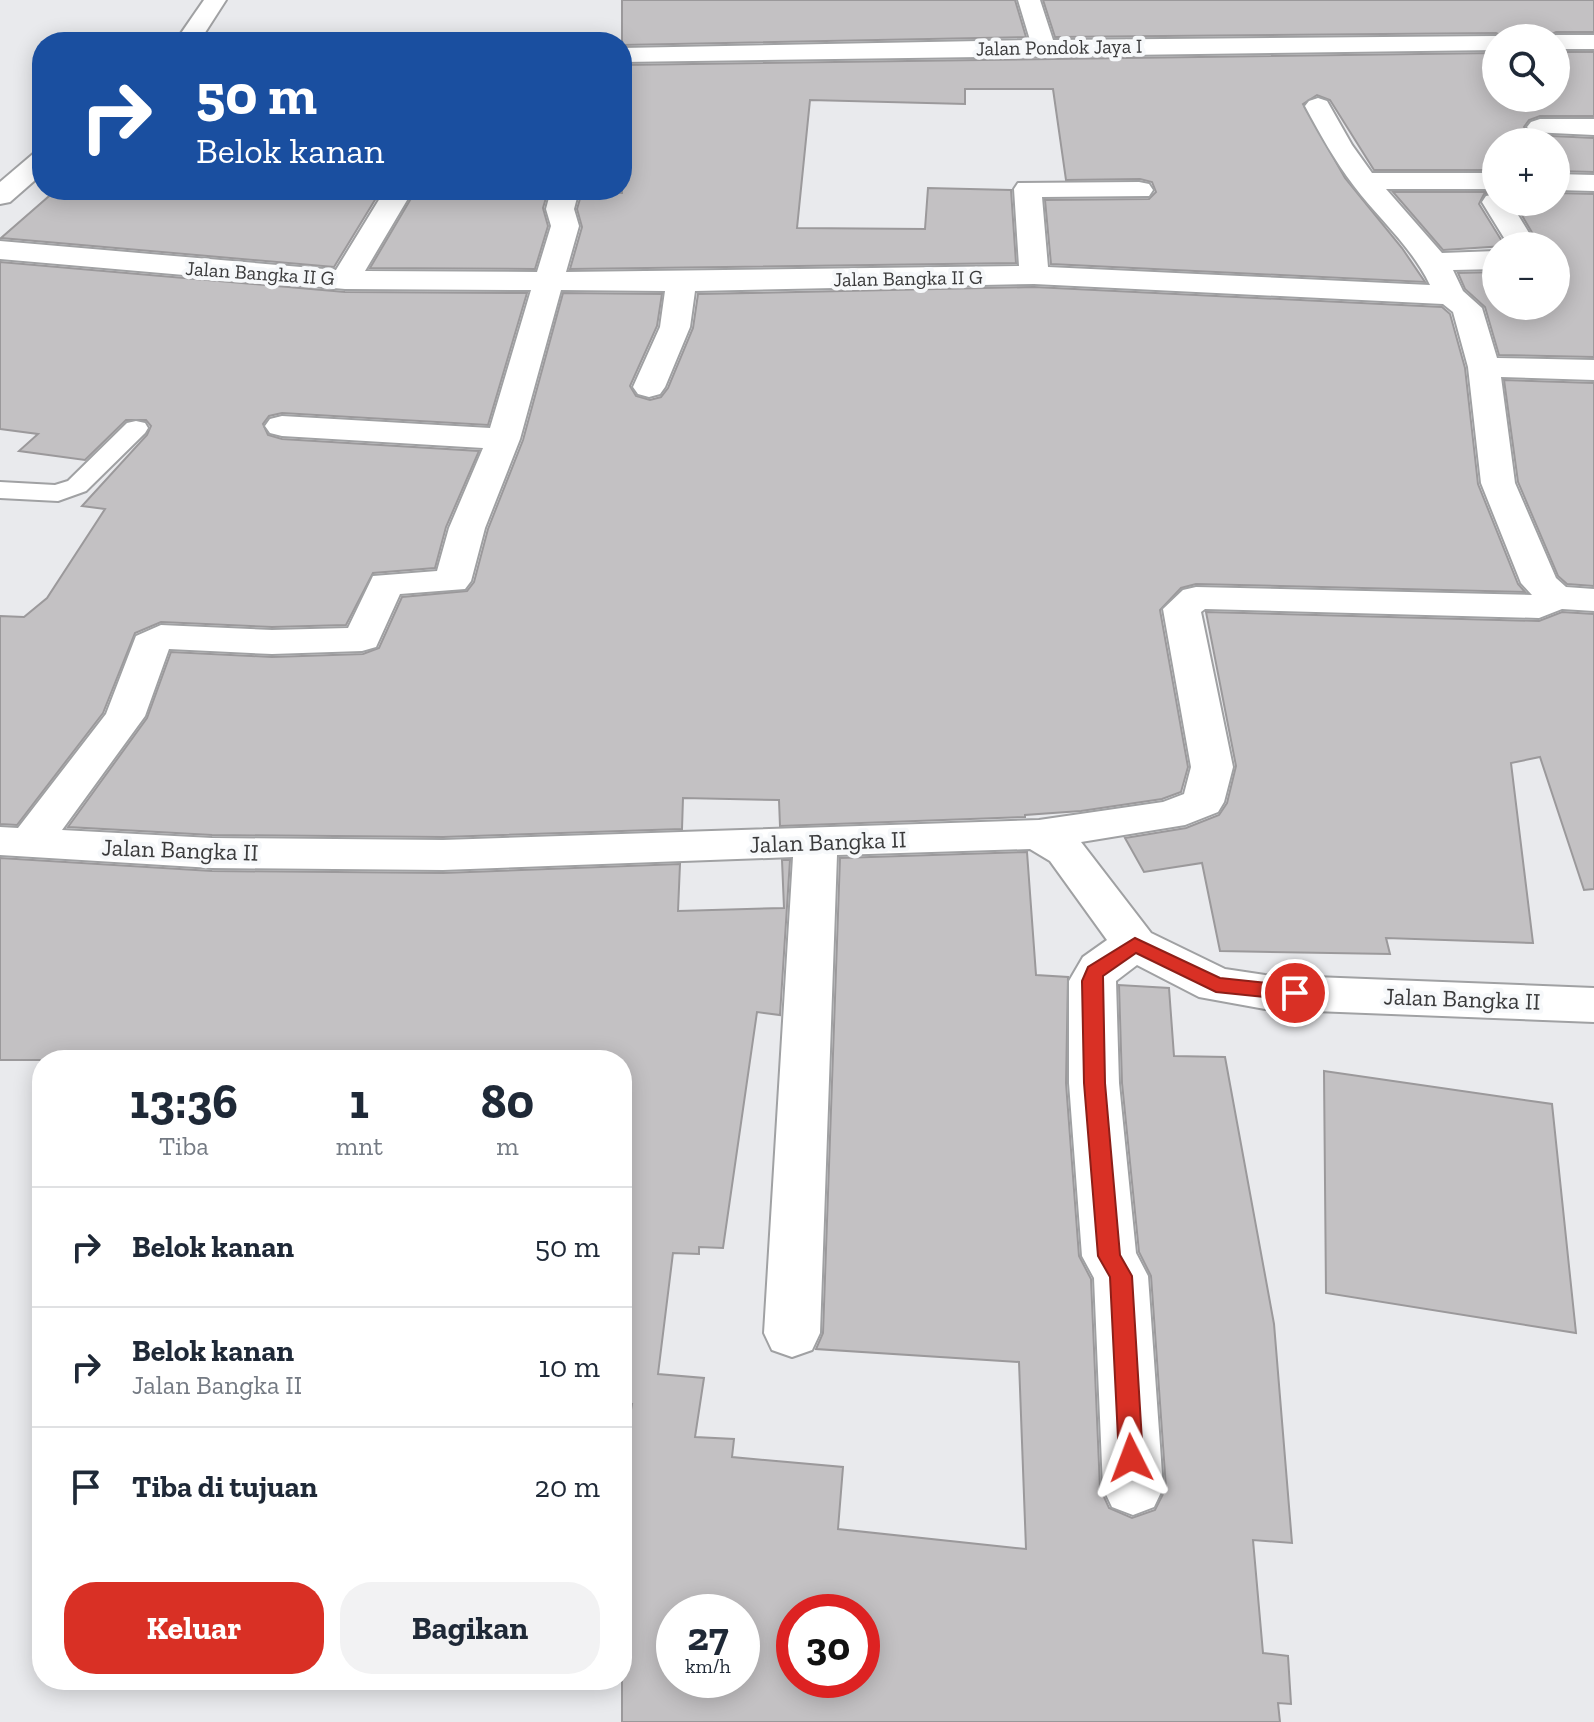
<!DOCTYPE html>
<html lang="id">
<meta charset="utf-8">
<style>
:root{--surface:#fff;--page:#f2f2f3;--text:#1f2937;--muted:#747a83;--line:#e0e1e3;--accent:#d93025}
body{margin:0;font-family:"Zilla Slab",serif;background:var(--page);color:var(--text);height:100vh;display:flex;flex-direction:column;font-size:30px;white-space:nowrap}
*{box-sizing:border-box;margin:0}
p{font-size:26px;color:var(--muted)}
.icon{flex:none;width:44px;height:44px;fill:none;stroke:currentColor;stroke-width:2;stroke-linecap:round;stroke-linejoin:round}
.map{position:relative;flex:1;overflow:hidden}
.panel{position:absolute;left:32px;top:1050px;width:600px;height:640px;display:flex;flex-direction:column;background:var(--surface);border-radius:32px;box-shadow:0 4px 20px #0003}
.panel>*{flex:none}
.top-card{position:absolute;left:32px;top:32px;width:600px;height:168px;border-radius:32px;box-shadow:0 4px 20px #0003;background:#1a4fa0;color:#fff;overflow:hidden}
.controls{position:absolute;left:1482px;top:24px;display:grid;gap:16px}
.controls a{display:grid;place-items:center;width:88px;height:88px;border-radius:50%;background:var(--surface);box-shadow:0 4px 20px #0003;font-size:40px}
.speed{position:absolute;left:656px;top:1594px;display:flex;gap:16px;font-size:40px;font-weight:700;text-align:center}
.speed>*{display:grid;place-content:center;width:104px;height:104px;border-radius:50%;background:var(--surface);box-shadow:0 4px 20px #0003;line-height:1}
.speed small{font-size:20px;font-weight:400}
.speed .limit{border:12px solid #d22;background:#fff;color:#111}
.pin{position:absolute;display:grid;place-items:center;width:68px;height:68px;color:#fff;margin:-34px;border:4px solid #fff;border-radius:50%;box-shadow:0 2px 8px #0007}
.me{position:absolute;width:88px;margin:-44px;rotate:357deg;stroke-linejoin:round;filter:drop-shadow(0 0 6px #0008)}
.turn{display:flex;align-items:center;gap:28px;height:168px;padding:0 32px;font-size:36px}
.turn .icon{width:104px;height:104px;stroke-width:2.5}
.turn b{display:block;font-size:56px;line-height:68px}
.eta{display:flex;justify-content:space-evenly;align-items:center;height:136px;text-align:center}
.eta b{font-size:48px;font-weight:700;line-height:56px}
.button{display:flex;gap:16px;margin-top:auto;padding:16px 32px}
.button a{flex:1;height:92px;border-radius:32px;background:var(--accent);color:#fff;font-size:32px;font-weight:700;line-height:92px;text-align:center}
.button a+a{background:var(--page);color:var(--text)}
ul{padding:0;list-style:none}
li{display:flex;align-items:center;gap:24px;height:120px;padding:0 32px;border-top:2px solid var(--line)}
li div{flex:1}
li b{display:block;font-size:30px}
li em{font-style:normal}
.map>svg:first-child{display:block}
</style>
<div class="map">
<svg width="1594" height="1722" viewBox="0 0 1594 1722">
<rect width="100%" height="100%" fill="#e9eaed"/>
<g fill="#c3c1c3" stroke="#9b999b" stroke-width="2" fill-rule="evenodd">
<path d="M622,0H1015L1026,37L622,45Z"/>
<path d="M1043,0H1594V32H1556L1544,38H1507L1496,33L1055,37Z"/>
<path d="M1556,52H1594V116H1540L1529,120L1524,127L1531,135L1594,138V172L1556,171V142H1496V170H1374L1330,100L1317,95L1303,104L1345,178L1402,248L1425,282L1051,264L1045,200L1149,199L1156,192L1152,182L1140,179L1066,180L1053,89H965V104L810,100L797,228L925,229L928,188L1011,190L1016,263L570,269L582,227L577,209L582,192L622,193V65L1496,53V98H1556Z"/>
<path d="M56,190H381L334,267L1,238Z"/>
<path d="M416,190L548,191L543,208L548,226L535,269L370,268Z"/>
<path d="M1393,192H1491L1484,194L1479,204L1505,246L1443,250Z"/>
<path d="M1556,193L1594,194V357L1499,355L1485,307L1465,289L1458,273L1496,272V306H1556V246H1540L1514,202H1556Z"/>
<path d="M0,262L345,292L527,293L488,425L282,413L269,416L263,424L268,435L282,439L479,451L446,527L435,568L373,573L346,625L272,627L161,622L135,633L103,713L17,825L0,824V616L24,617L47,598L105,509L82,506L147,435L151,426L146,420H126L85,460L19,451L38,434L0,429Z"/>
<path d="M1034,287L1442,307L1450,314L1465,368L1478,484L1518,584L1525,592L1196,584L1181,588L1160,610L1188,767L1181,792L1162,799L1081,811L1025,815V817L780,826L779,800L683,798L682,829L443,837L212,835L68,827L147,718L171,652L272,657L363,654L379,648L402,597L467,591L474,582L488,529L523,440L563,293L662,294L657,326L630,386L636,396L650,400L661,397L668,388L693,328L698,294Z"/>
<path d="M1504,380L1594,383V586L1567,584L1558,576L1518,482Z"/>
<path d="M1206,612L1539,621L1562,612L1594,614V889L1584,890L1540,757L1511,763L1533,943L1386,938L1390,954L1220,951L1202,863L1144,872L1125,838L1186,828L1219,815L1227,803L1236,766Z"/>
<path d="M1027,852L1036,975L1068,977L1066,1083L1079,1256L1091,1279L1100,1488L1109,1508L1132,1518L1155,1510L1166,1488L1151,1276L1139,1252L1122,1083L1119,985L1169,988L1174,1056L1225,1057L1274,1324L1292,1543L1253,1540L1263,1653L1288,1656L1291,1704L1278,1703L1280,1722H622V1464L632,1404L622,1403V1060H0V858L212,871L443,873L680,864L678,911L784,908L782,860H790L780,1015L757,1012L723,1248L699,1247V1254L673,1253L658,1374L704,1378L695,1437L734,1439L732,1457L843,1467L838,1529L1026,1549L1019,1362L816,1349L823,1333L840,858ZM674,1612H742V1680H674ZM794,1612H862V1680H794Z"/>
<path d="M1324,1071L1552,1104L1576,1333L1326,1293Z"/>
</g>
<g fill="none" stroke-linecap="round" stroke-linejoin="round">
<defs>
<path id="service" d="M136,421L145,423L148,428L145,433L86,491L58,501L0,498V482L55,485L68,481L127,423Z"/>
<g id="minor">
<path d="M204,0H226L199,42H175Z"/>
<path d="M1018,0H1040L1053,40L1496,36L1504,38H1496V50L622,62V48L1030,40Z"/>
<path d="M1556,35H1594V49H1556V38H1547Z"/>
<path d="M1318,98L1327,101L1352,145L1372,173H1496V189H1386L1442,253L1496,251V269L1453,270L1463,291L1482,308L1497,358L1594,360V380L1501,377L1515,483L1556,578L1566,587L1594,589V611L1562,609L1539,618L1205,609L1201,612L1233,767L1224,802L1218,812L1185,825L1081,842L1151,933L1225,969L1265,975L1594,988V1022L1265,1009L1199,997L1137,965L1116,981L1119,1083L1136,1253L1148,1276L1163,1488L1154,1507L1133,1515L1112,1507L1103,1488L1094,1278L1082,1256L1069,1083V981L1083,957L1107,940L1050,861L1030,849L837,855L820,1333L812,1350L792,1357L772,1350L764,1333L793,857L443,870L212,868L0,855V827L18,828L106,714L136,636L161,625L272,630L348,628L373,576L437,571L449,528L483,448L282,436L270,433L265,426L270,419L282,416L490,428L531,290L345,289L0,259V241L336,270L385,190H413L365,271L537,272L551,226L546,209L551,190H579L574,209L579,226L566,272L1019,266L1014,189L1018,183L1139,182L1149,184L1153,190L1149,196L1042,197L1048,267L1430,285C1412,247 1379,219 1354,186C1335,161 1320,134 1305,106L1309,101ZM1034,284L1443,304L1453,312L1468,367L1481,483L1521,583L1532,595L1196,587L1183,590L1163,609L1191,767L1184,794L1163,802L1039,820L443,840L212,838L62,830L145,716L169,649L272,654L362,651L376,647L400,594L465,589L471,581L485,528L520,439L561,290L665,291L660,327L633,387L638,394L649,397L660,394L665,387L690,327L695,291Z"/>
<path d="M1540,119H1594V135L1531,132L1527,127L1531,122Z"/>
<path d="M42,152V174L10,202L0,204V182L33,154Z"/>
<path d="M1556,174L1594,175V191L1556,190Z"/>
<path d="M1496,194V202H1510L1537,246H1509L1482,202L1486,196Z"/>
</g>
</defs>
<use href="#service" stroke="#a0a1a3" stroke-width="4"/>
<use href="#minor" stroke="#a0a1a3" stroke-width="4"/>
<use href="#service" fill="#fff" fill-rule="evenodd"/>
<use href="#minor" fill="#fff" fill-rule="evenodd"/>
</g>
<path fill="#d93025" stroke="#8d1f18" stroke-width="2" d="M1135,938L1220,978L1295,986L1305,993L1295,1000L1216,992L1136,953L1103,976L1105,1083L1120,1255L1132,1276L1143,1458L1140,1465L1131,1469L1123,1465L1119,1458L1110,1277L1098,1256L1084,1083L1082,981L1088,967Z"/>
<g text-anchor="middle" stroke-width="8" stroke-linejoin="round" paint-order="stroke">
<g font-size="20" fill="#3a3a3b" stroke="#f6f8fa">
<text transform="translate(1059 47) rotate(-1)" y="7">Jalan Pondok Jaya I</text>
<text transform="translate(260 273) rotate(4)" y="7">Jalan Bangka II G</text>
<text transform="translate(908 278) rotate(-1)" y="7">Jalan Bangka II G</text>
</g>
<g font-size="24" fill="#3a3a3b" stroke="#f6f8fa">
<text transform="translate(828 842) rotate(-2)" y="8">Jalan Bangka II</text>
<text transform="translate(180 850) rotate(2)" y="8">Jalan Bangka II</text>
<text transform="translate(1462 999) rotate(2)" y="8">Jalan Bangka II</text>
</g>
</g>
</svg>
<div class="controls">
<a><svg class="icon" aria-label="search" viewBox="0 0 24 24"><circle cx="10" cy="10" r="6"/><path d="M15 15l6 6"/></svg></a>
<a>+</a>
<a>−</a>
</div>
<div class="speed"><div>27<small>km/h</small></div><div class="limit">30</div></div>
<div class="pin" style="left:1295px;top:993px;background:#d93025"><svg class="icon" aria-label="arrive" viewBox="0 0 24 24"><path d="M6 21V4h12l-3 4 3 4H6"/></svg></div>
<svg class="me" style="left:1131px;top:1458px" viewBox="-20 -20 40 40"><path d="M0-17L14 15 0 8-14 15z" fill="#d93025" stroke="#fff" stroke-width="4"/></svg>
<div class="top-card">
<div class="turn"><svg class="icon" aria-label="right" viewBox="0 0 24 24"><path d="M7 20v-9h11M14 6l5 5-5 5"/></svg><div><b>50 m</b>Belok kanan</div></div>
</div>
<section class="panel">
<div class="eta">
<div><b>13:36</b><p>Tiba</p></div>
<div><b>1</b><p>mnt</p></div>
<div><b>80</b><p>m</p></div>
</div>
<ul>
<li><svg class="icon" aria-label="right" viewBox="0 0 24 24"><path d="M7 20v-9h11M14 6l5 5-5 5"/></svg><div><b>Belok kanan</b></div><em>50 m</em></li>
<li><svg class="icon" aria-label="right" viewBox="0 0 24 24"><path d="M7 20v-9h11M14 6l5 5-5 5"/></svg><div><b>Belok kanan</b><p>Jalan Bangka II</p></div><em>10 m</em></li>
<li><svg class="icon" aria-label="arrive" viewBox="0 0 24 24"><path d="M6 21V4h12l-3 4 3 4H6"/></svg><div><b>Tiba di tujuan</b></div><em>20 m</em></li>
</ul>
<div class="button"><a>Keluar</a><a>Bagikan</a></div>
</section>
</div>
